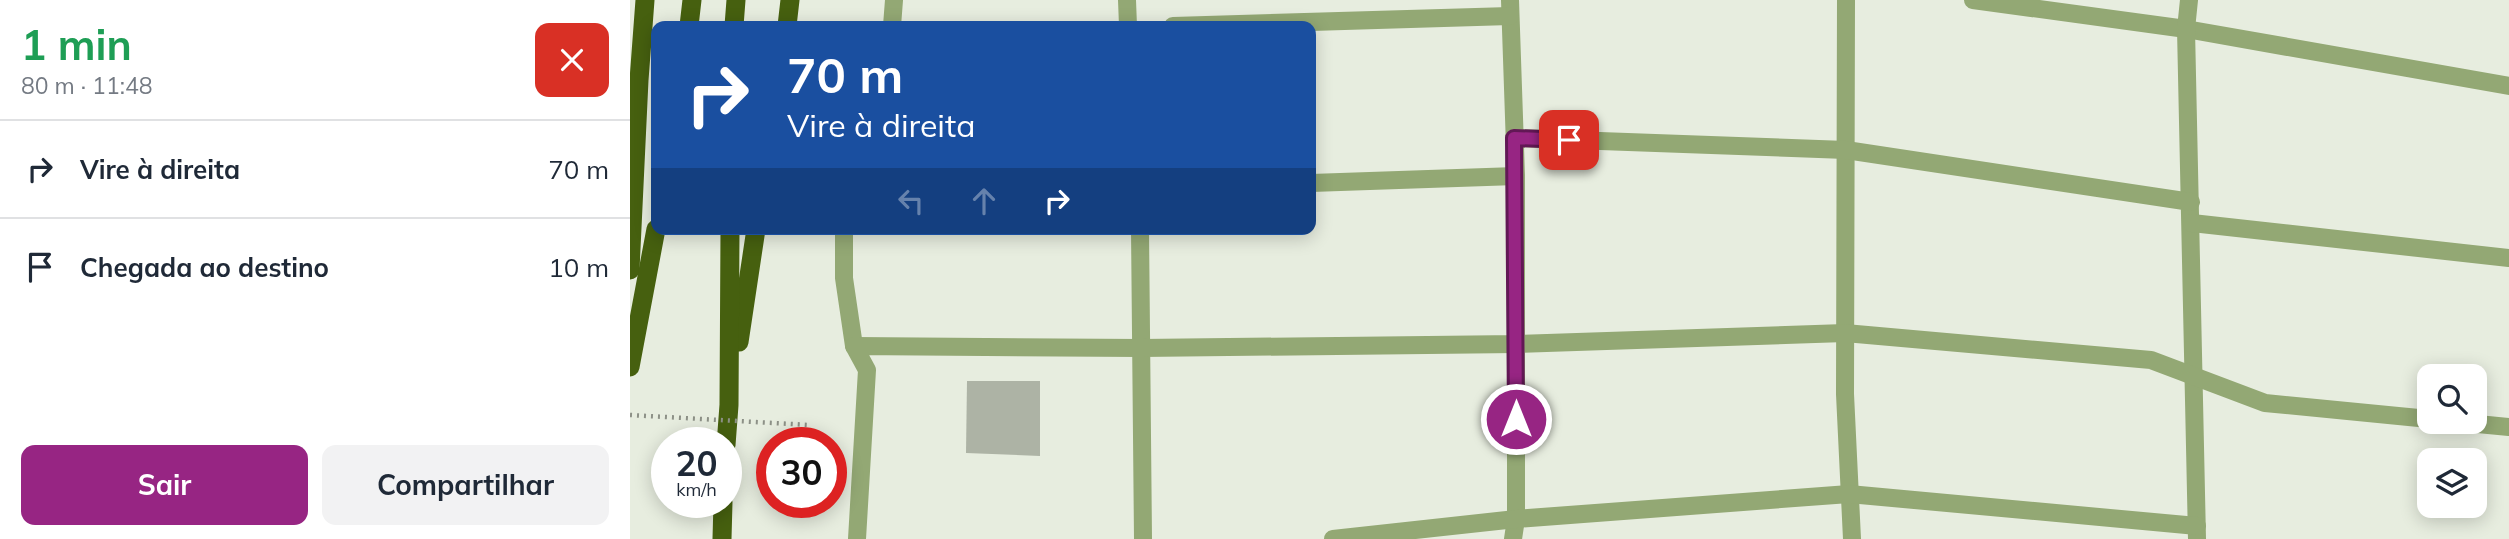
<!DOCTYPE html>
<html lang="pt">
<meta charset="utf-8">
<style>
:root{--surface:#fff;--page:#f2f2f3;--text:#1f2937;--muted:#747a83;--line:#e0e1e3;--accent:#972583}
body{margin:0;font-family:Mulish,sans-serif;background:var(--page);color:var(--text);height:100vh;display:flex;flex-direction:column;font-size:26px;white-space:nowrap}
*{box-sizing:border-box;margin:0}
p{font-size:23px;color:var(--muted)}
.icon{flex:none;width:38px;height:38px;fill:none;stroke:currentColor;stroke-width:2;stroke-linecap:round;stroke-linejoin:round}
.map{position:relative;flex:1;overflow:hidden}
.panel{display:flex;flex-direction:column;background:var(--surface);width:630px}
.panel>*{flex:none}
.guide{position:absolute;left:21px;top:21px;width:665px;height:214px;border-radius:14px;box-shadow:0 4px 18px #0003;background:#1a4fa0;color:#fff;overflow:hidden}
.controls{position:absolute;left:1787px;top:364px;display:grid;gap:14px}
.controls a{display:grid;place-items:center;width:70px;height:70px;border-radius:14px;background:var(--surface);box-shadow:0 4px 18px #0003;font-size:35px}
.speed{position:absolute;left:21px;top:427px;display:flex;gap:14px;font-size:35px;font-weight:700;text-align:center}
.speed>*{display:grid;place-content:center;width:91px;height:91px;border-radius:50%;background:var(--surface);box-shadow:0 4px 18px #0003;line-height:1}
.speed small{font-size:18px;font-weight:400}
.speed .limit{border:10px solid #d22;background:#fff;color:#111}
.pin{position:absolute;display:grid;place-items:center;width:60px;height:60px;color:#fff;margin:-30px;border-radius:14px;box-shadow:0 4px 10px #0006}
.me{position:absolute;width:77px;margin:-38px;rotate:0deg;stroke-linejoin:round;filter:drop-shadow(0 0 5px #0008)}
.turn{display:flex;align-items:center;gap:24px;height:147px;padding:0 21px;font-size:32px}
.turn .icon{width:91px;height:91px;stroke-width:2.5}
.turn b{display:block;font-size:49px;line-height:60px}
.lanes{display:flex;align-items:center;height:66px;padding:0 21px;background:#0003;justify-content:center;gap:35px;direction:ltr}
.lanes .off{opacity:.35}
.round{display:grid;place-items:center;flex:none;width:74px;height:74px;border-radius:14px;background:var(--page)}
.headline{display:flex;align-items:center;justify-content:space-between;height:119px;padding:0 21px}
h1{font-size:42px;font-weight:700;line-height:52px;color:#1e9e55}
.primary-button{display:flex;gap:14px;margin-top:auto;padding:14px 21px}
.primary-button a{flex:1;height:80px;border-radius:14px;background:var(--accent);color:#fff;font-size:28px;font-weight:700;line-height:80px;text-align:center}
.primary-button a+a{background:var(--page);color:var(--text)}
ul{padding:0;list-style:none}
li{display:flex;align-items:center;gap:21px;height:98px;padding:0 21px;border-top:2px solid var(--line)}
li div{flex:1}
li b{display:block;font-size:26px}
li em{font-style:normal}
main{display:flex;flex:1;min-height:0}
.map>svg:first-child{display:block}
</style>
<main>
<section class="panel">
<div class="headline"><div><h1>1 min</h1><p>80 m · 11:48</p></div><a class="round" style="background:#d93025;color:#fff"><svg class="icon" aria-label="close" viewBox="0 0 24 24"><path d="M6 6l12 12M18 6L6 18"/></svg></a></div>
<ul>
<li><svg class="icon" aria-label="right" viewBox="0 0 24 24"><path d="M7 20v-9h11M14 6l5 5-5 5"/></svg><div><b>Vire à direita</b></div><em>70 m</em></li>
<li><svg class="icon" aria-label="arrive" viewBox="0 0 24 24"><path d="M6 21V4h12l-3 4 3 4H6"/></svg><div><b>Chegada ao destino</b></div><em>10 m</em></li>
</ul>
<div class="primary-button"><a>Sair</a><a>Compartilhar</a></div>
</section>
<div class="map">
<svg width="1879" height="539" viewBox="0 0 1879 539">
<rect width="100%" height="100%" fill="#e7eddf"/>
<path fill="#adb3a5" d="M337,381H410V456L336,453Z"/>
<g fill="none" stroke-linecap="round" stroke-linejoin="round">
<g stroke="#93a874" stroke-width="18">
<path d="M497,0L498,26"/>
<path d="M880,0L886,176V519L883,539"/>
<path d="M1216,0L1215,394L1222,539"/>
<path d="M1343,0L1556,29L1879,86"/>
<path d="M1559,0L1556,29L1567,539"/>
<path d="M262,26L264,0"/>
<path d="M543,26L880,16"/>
<path d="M884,138L1216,150L1561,202"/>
<path d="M681,183L886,176"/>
<path d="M1562,223L1879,258"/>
<path d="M214,229V278L224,346"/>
<path d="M510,229L513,539"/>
<path d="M1827,422L1879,427"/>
<path d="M227,539L237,370L224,346L511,348L887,344L1215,333L1521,360L1635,403L1799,419"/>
<path d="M703,539L886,519L1219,494L1567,526"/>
</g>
<g stroke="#46600f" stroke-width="19">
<path d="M59,26L62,0"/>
<path d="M104,26L106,0"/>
<path d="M157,26L160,0"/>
<path d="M0,270L9,80L15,0"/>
<path d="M109,342L126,229"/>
<path d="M0,367L26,229"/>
<path d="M96,445L99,405L100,229"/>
<path d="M92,539L93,502"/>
</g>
<path stroke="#8d9187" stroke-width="4.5" stroke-dasharray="2 5" stroke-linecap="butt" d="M0,415L179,425"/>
</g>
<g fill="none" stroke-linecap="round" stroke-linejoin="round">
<defs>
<path id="route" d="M886,419L884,138L939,140"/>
</defs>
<use href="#route" stroke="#621855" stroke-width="18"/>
<use href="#route" stroke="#972583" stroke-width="12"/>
</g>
</svg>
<div class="controls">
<a><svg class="icon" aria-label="search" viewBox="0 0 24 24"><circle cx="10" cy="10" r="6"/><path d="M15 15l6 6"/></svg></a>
<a><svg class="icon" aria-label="layers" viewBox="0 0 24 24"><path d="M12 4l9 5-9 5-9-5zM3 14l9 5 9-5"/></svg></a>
</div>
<div class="speed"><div>20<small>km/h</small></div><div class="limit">30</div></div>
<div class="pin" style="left:939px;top:140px;background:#d93025"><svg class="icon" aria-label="arrive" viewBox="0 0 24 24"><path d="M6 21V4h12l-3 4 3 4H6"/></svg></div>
<svg class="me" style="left:886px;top:419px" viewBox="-20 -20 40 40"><circle r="17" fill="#972583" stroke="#fff" stroke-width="3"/><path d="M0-11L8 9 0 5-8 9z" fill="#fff"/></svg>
<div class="guide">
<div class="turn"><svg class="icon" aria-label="right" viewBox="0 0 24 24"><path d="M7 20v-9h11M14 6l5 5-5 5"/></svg><div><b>70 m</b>Vire à direita</div></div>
<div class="lanes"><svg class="icon off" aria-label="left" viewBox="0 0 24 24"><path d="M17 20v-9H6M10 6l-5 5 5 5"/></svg><svg class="icon off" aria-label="ahead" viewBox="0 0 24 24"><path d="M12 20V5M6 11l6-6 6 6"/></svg><svg class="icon" aria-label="right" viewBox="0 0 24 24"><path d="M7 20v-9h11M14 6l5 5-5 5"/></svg></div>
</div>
</div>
</main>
